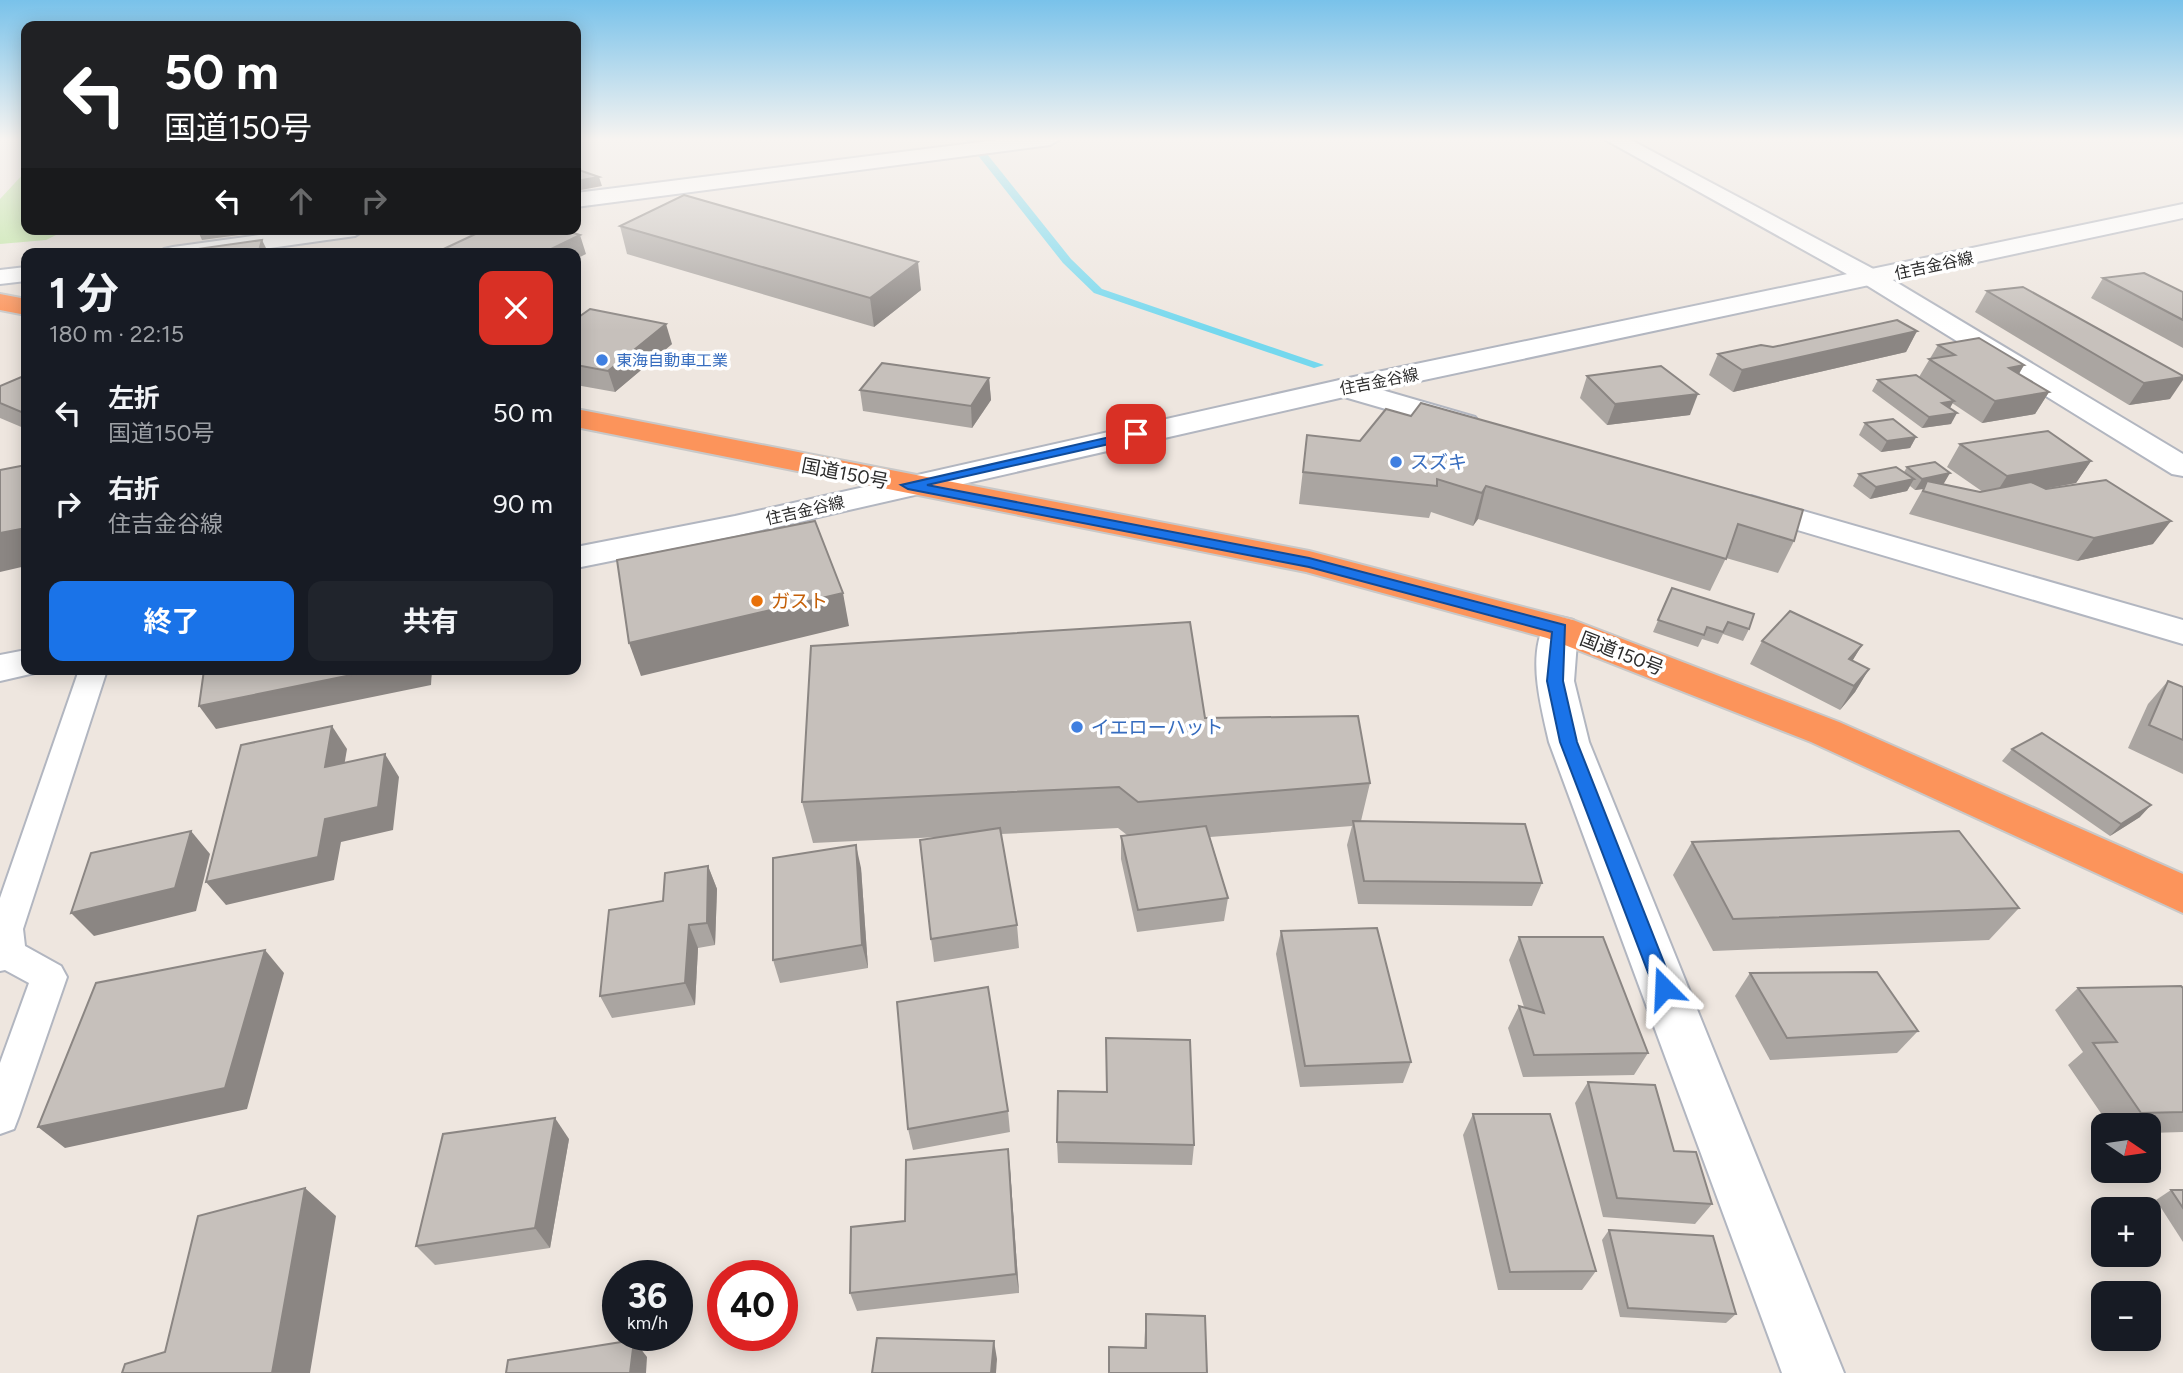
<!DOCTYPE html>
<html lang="ja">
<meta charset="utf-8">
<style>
:root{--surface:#171b24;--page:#20242c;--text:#f1f3f6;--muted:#9ea1a6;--accent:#1a73e8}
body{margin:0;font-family:Figtree,"Noto Sans JP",sans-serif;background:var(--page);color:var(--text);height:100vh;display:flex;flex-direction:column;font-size:26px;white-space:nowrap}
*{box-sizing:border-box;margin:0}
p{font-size:23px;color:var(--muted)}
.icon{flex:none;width:38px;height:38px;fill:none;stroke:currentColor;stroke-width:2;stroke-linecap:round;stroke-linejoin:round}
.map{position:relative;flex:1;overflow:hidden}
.details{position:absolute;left:21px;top:248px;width:560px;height:427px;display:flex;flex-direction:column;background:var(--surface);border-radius:14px;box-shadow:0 4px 18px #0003}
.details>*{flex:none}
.top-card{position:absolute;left:21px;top:21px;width:560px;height:214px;border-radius:14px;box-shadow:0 4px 18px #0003;background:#202124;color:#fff;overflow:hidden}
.needle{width:46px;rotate:103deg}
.buttons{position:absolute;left:2091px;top:1113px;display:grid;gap:14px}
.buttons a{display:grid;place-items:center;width:70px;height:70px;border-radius:14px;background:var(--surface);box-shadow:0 4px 18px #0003;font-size:35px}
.speed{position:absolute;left:602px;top:1260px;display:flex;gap:14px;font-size:35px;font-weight:700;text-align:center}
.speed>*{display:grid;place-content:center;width:91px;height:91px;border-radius:50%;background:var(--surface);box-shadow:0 4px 18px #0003;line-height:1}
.speed small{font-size:18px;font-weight:400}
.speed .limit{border:10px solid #d22;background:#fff;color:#111}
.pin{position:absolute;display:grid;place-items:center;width:60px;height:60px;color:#fff;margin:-30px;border-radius:14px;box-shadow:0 4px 10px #0006}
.me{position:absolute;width:77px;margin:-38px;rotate:339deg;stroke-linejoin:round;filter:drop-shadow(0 0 5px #0008)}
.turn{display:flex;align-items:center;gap:24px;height:147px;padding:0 28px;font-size:32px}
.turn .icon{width:91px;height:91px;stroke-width:2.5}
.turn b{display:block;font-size:49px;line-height:60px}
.lanes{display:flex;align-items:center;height:66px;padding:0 28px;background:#0003;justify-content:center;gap:35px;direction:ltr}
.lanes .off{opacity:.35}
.round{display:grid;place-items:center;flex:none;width:74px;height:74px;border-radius:14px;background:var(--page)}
.headline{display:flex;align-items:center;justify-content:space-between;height:119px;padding:0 28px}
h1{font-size:42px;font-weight:700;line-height:52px}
.action{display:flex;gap:14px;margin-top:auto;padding:14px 28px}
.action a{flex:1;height:80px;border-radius:14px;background:var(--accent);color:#fff;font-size:28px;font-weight:700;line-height:80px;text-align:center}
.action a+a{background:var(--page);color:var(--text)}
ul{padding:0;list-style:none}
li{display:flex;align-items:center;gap:21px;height:91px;padding:0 28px}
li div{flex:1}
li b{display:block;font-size:26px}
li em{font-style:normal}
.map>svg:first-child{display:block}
</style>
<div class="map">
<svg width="2183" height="1373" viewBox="0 0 2183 1373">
<rect width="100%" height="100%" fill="#eee6df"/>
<path fill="#bbe39d" d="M26,171V229H68L46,240L0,244V199Z"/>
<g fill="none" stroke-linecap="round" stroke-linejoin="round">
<path fill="#74d8ee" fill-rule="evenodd" d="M965,139H975L1071,259L1102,289L1324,365L1314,368L1094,293L1063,263Z"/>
<defs>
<path id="lane" d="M79,670H107L23,929L25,946L61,966L67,977L19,1116L14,1129L0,1134V1063L29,983L5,970L0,971V898Z"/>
<g id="street">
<path d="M1604,139H1629L1881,273L2183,454V476L2172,474L1863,283Z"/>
<path d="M1344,379L1475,417L1480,423L1475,429L1465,432L1334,394L1330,388L1334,382Z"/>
<path d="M1751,496L2183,620V644L1740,513L1735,506L1740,499Z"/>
</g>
<g id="secondary">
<path d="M1005,139H1060L1050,145L576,207V193Z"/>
<path d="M2183,204V218L1344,397L735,536L576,568V547L735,516L1344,379Z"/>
<path d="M302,229H366L355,236L227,254H161L164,249L173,247Z"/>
<path d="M26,267V281L0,284V270Z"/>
<path d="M1560,617L1573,620L1578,629L1574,681L1589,742L1844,1373H1782L1549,742C1541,706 1526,654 1547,620Z"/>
<path d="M26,650V670L39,672L0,681V655Z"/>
</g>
<g id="highway">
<path d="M0,294L26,299V315L0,310Z"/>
<path d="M576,409L1309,551L1573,620L1839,722L2183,874V913L1811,742L1547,638L1306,572L576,427Z"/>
</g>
</defs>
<use href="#lane" stroke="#b2b6c0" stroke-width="4"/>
<use href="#street" stroke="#b2b6c0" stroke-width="4"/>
<use href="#secondary" stroke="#b2b6c0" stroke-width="4"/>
<use href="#highway" stroke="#c8c8c8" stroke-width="4"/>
<use href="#lane" fill="#fff" fill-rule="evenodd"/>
<use href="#street" fill="#fff" fill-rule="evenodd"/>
<use href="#secondary" fill="#fff" fill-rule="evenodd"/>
<use href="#highway" fill="#fc945b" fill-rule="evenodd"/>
</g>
<g fill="#aaa5a1">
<path d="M620,226L921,290L874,327L627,254Z"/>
<path d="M2103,278L2183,292V348L2091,298Z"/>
<path d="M2023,287L2170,399L2129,405L1975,312L1987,291Z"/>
<path d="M576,319L672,344L615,392L576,385Z"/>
<path d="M1917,331L1906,352L1733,392L1709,375L1718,354L1773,347Z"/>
<path d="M1938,345L2024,365L2019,374L2049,392L2035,414L1982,423L1952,403L1950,408L1951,424L1922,428L1872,391L1878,380L1919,377Z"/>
<path d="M26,375V429L0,418V386Z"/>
<path d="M1587,376L1690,415L1607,425L1580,398Z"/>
<path d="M989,378L991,400L972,428L863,411L860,390Z"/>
<path d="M1386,409L1794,541L1778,573L1726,558L1710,591L1478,519L1473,526L1431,512L1429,518L1299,504L1307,435L1360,441Z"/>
<path d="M1865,423L1916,437L1910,448L1881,452L1859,435Z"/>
<path d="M1960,444L2091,461L2076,483L2049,488L2153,544L2077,561L1909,514L1923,489L1915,490L1910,486L1907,491L1870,499L1853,486L1859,474L1904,472L1907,467L1944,485L1980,492H1983L1947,467Z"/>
<path d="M1672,588L1749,629L1743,641L1723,634L1718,644L1702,639L1698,647L1653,632Z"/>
<path d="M1762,641L1862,645L1852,661L1869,669L1855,692L1840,710L1750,664Z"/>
<path d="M2168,681L2183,687V774L2128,748L2148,704Z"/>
<path d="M1205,718L1370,783L1361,821L1542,883L1532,906L1358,904L1347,845L1352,826L1210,837L1228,898L1224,921L1137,932L1121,859V836L1127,835L1118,828L1001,834L1017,925L1019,948L934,962L931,939L939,837L813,843L802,802Z"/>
<path d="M2012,749L2140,817L2110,836L2002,761Z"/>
<path d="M1692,842L2019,908L1989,940L1713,951L1673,875Z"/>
<path d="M708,866L717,889L715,945L698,948L695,1005L612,1018L600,996L663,901Z"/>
<path d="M861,868L868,968L780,983L773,960Z"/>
<path d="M1281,931L1411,1062L1403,1083L1300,1087L1276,954Z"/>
<path d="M1519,937L1648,1053L1634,1075L1523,1077L1508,1028L1519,1006L1524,1007L1509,960Z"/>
<path d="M1750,973L1918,1031L1897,1053L1770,1060L1735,996Z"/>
<path d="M2078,988H2183V1132L2149,1133V1125H2109L2068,1065L2083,1052L2055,1010Z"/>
<path d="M1106,1038L1194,1145L1192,1165L1058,1163L1057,1142L1106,1092Z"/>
<path d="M1588,1082L1674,1151L1712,1204L1695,1224L1603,1217L1575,1103Z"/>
<path d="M1008,1111L1010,1132L913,1150L908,1129Z"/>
<path d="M1473,1114L1596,1271L1582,1290H1498L1463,1135Z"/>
<path d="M569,1139L550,1248L435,1265L416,1246Z"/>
<path d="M1010,1169L1019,1293L857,1311L850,1293L905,1221Z"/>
<path d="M2171,1190H2183V1242L2156,1200Z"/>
<path d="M1609,1230L1736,1314L1726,1323L1620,1317L1602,1240Z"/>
<path d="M1146,1314L1207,1373L1144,1348Z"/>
</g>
<g fill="#8b8683">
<path d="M599,177L602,186L576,191V181Z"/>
<path d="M197,229H263L262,232L202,240Z"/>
<path d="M580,235L586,254L576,259V254H541Z"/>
<path d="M262,240L269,254H258Z"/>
<path d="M918,262L921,290L874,327L870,298Z"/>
<path d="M666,324L672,344L615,392L608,371Z"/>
<path d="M1917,331L1906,352L1733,392L1742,370Z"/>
<path d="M2024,365L2011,387L2009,368Z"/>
<path d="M2183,377V380L2170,399L2129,405L2144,383Z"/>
<path d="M989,378L991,400L972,428L971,406Z"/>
<path d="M2049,392L2035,414L1982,423L1995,401Z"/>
<path d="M1698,394L1690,415L1607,425L1615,404Z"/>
<path d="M1954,401L1947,413L1942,403Z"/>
<path d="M1957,413L1951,424L1922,428L1929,417Z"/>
<path d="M1916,437L1910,448L1881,452L1887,441Z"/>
<path d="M2091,461L2076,483L1993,498L2007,476Z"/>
<path d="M1950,473L1943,485L1927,481L1923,489L1915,490L1922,479Z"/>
<path d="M1914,479L1907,491L1870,499L1876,487Z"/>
<path d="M1486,486L1478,519L1473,526L1482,493Z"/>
<path d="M2171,521L2153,544L2077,561L2094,538Z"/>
<path d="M26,528V566L0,572V533Z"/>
<path d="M843,593L849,626L641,676L629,643Z"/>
<path d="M1862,645L1848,668L1849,659Z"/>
<path d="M1869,669L1855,692L1840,710L1854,686Z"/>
<path d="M376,670H432L431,685L216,729L199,706Z"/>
<path d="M332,726L347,749L340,790L325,767Z"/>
<path d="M385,754L399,777L393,830L341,842L334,880L226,905L206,882L325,819Z"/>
<path d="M2151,805L2140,817L2110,836L2121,824Z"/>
<path d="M191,831L210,854L196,911L94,936L71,913Z"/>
<path d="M856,845L861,868L868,968L862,945Z"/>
<path d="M708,866L717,889L715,945L707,923Z"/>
<path d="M689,925L698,948L695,1005L685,983Z"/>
<path d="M265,950L284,973L247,1109L65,1148L38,1127Z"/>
<path d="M555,1118L569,1139L550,1248L535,1228Z"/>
<path d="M1008,1149L1010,1169L1019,1293L1016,1274Z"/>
<path d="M305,1188L336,1216L310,1373H272Z"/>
<path d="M634,1340L647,1357L646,1373H630Z"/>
<path d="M994,1341L997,1359L996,1373H991Z"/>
</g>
<g fill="#c6c0bb" stroke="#8b8683" stroke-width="2">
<path d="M576,169L599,177L576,181Z"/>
<path d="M684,195L918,262L870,298L620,226Z"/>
<path d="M486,229H560L580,235L541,254H433Z"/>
<path d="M262,240L258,254H176V252Z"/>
<path d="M2144,273L2183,292V320L2103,278Z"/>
<path d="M2023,287L2183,376V377L2144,383L1987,291Z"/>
<path d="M590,309L666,324L608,371L576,365V319Z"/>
<path d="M1897,320L1917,331L1742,370L1718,354L1761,345L1773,347Z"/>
<path d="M1979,338L2024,365L2009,368L2049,392L1995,401L1929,359L1955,355L1938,345Z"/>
<path d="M882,363L989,378L971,406L860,390Z"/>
<path d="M1661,366L1698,394L1615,404L1587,376Z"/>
<path d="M26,375V414L0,403V386Z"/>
<path d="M1916,375L1954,401L1942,403L1957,413L1929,417L1878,380Z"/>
<path d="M1421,403L1803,510L1794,541L1738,524L1726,559L1486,486L1482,493L1437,479V486L1303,472L1307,435L1360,441L1386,409L1411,416Z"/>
<path d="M1893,419L1916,437L1887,441L1865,423Z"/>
<path d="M2048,431L2091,461L2007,476L1960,444Z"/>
<path d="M1935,462L1950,473L1922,479L1907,467Z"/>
<path d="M26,465V528L0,533V470Z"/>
<path d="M1896,467L1914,479L1876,487L1859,474Z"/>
<path d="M2106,480L2171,521L2094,538L1923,491L1927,481L1980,492L2031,482L2046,489Z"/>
<path d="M815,521L843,593L629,643L617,560Z"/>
<path d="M1672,588L1754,614L1749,629L1728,622L1723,632L1707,627L1704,635L1658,620Z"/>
<path d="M1790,611L1862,645L1849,659L1869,669L1854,686L1762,641Z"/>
<path d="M1190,622L1205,718L1358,716L1370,783L1138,802L1119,787L802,802L811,646Z"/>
<path d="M204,670H376L199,706Z"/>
<path d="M2168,681L2183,687V740L2149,725Z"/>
<path d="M332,726L325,767L385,754L378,807L325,819L318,857L206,882L241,745Z"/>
<path d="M2042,733L2151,805L2121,824L2012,749Z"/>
<path d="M1353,821L1525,824L1542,883L1364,881Z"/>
<path d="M1206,826L1228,898L1138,910L1121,836Z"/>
<path d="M1000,828L1017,925L931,939L920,840Z"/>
<path d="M191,831L175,888L71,913L91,853Z"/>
<path d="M1959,831L2019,908L1733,919L1692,842Z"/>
<path d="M856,845L862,945L773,960V858Z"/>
<path d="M708,866L707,923L689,925L685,983L600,996L609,910L663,901L665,873Z"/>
<path d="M1377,928L1411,1062L1305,1066L1281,931Z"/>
<path d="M1519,937H1603L1648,1053L1534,1055L1519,1006L1544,1013Z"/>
<path d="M265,950L225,1088L38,1127L96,983Z"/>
<path d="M1877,972L1918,1031L1787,1038L1750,973Z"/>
<path d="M2181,986L2183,988V1112L2141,1113L2093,1043L2117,1042L2078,988Z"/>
<path d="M988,987L1008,1111L908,1129L897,1002Z"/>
<path d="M1106,1038L1190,1040L1194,1145L1057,1142L1058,1091L1107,1092Z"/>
<path d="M1588,1082L1655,1085L1674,1151L1696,1152L1712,1204L1617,1198Z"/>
<path d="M1473,1114H1550L1596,1271L1510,1272Z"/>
<path d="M555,1118L535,1228L416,1246L443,1134Z"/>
<path d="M1008,1149L1016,1274L850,1293L851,1227L905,1221L906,1160Z"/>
<path d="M305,1188L272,1373H122L125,1364L165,1352L198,1216Z"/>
<path d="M2171,1190H2183V1208Z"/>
<path d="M1609,1230L1713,1236L1736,1314L1628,1308Z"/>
<path d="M1146,1314L1205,1316L1207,1373H1109V1347L1146,1348Z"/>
<path d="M877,1338L994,1341L991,1373H872Z"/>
<path d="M634,1340L630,1373H506L508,1360Z"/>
</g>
<linearGradient id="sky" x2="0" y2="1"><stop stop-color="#79c2ea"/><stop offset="0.42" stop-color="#f7f4f1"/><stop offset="1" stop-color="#f7f4f1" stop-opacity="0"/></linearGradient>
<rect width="2183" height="331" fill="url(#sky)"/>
<path fill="#1a73e8" stroke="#114b97" stroke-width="2" d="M1136,431L1142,434L1140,437L927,485L1309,558L1565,625L1563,681L1577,742L1674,988L1671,994L1664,997L1657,994L1654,988L1560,742L1547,681L1552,632L1309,567L908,489L901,485Z"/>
<g fill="#3f7fe0" stroke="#fff" stroke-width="2.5">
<circle cx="602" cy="360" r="7"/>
<circle cx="1396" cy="462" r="7"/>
<circle cx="1077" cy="727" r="7"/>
</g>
<circle fill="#e8710a" stroke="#fff" stroke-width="2.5" cx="757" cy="601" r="7"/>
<g text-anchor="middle" stroke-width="7" stroke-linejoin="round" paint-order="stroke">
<g font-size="16" fill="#2c2c2c" stroke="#fff">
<text transform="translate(1934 265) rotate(-12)" y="6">住吉金谷線</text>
<text transform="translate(1379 381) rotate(-11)" y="6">住吉金谷線</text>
<text transform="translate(805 510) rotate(-13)" y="6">住吉金谷線</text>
</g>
<g font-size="16" fill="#366cbe" stroke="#fff" text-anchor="start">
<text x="616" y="366">東海自動車工業</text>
</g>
<g font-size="19" fill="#366cbe" stroke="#fff" text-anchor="start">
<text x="1410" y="469">スズキ</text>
<text x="1091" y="734">イエローハット</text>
</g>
<g font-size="19" fill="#2c2c2c" stroke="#fff">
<text transform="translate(845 473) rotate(11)" y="7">国道150号</text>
<text transform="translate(1622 653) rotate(21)" y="7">国道150号</text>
</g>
<g font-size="19" fill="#c56008" stroke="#fff" text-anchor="start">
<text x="771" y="608">ガスト</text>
</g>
</g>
</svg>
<div class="buttons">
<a><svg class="needle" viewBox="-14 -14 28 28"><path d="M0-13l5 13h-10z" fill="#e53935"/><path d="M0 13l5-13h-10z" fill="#9ea1a6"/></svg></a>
<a>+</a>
<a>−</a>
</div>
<div class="speed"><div>36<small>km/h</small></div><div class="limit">40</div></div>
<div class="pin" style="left:1136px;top:434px;background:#d93025"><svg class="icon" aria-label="arrive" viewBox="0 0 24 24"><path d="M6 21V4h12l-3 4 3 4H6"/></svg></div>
<svg class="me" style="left:1664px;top:988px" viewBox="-20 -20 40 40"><path d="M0-17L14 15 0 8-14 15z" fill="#1a73e8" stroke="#fff" stroke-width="4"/></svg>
<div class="top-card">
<div class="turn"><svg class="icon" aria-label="left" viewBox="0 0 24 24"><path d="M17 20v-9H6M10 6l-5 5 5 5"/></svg><div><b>50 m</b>国道150号</div></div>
<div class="lanes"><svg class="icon" aria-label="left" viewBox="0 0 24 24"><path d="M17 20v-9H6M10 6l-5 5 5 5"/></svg><svg class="icon off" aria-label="ahead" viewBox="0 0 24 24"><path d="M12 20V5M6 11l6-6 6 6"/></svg><svg class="icon off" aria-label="right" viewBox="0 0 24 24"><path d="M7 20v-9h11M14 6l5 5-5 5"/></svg></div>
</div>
<section class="details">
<div class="headline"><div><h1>1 分</h1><p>180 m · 22:15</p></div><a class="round" style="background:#d93025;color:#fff"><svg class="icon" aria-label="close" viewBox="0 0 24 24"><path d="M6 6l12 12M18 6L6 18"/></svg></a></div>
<ul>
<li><svg class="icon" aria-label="left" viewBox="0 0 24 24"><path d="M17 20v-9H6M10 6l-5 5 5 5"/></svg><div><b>左折</b><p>国道150号</p></div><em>50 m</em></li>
<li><svg class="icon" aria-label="right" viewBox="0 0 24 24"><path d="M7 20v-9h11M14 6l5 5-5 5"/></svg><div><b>右折</b><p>住吉金谷線</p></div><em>90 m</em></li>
</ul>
<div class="action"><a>終了</a><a>共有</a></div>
</section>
</div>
